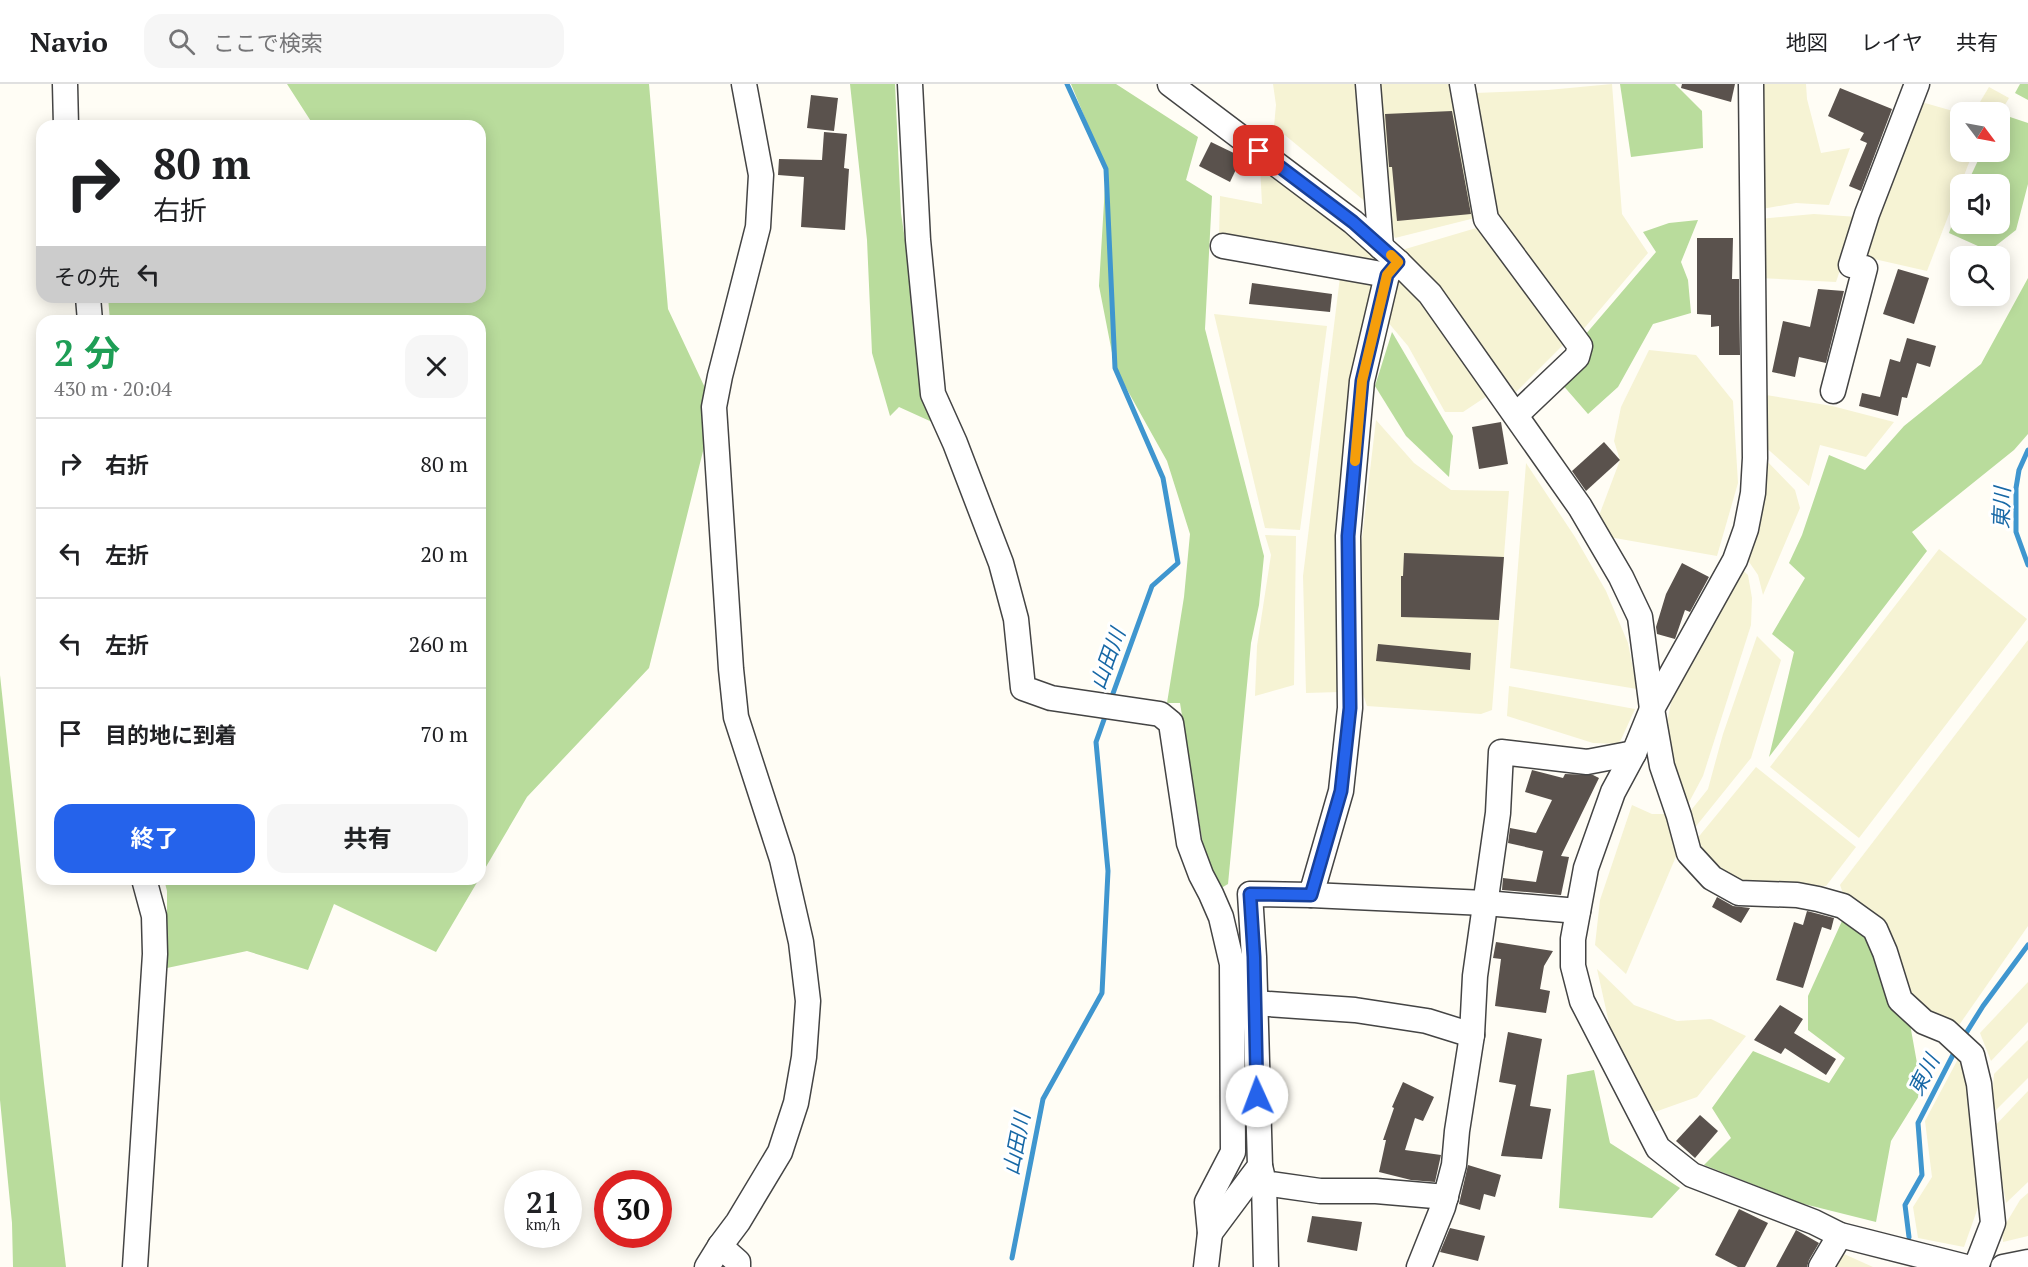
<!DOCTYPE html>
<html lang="ja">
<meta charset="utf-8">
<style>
:root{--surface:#fff;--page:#f6f6f6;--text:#202124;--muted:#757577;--line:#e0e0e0;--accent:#2563eb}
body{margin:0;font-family:"PT Serif","Noto Sans JP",serif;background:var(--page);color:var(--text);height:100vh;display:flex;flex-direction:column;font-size:22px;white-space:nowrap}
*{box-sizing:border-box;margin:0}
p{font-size:20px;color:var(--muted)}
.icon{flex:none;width:33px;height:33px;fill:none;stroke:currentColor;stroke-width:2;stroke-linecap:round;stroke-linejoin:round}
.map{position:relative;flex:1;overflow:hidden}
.details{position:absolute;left:36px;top:231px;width:450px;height:570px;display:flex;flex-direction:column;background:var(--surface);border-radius:18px;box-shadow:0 3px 15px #0003}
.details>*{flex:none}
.hud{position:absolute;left:36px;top:36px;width:450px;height:183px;border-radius:18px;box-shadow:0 3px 15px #0003;background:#fff;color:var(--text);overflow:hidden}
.needle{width:39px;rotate:122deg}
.controls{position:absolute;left:1950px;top:18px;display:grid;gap:12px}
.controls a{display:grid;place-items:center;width:60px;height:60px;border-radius:12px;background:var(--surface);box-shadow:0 3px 15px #0003;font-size:30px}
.speed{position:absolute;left:504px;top:1086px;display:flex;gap:12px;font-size:30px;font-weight:700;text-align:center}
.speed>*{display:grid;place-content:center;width:78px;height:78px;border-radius:50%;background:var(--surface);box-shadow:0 3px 15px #0003;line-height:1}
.speed small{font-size:15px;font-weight:400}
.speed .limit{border:9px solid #d22;background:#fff;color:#111}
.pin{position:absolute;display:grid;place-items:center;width:51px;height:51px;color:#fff;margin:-26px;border-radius:12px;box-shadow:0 3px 9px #0006}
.me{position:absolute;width:66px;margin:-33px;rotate:358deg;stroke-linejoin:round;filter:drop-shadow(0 0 4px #0008)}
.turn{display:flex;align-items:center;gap:21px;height:126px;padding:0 18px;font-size:27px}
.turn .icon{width:78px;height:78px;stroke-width:2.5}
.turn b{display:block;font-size:42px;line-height:51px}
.then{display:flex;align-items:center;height:57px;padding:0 18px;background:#0003;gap:12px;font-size:22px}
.round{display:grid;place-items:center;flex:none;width:63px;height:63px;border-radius:18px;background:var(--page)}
.head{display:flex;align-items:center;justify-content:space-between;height:102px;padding:0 18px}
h1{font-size:36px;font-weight:700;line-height:45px;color:#1e9e55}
.cta{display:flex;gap:12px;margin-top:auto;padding:12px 18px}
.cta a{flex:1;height:69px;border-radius:18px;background:var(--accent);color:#fff;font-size:24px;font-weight:700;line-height:69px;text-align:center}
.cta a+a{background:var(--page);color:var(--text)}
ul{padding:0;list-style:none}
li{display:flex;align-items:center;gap:18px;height:90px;padding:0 18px;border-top:2px solid var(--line)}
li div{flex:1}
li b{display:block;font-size:22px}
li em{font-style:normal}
header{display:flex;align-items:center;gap:36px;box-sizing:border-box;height:84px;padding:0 30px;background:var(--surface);border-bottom:2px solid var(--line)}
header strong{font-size:28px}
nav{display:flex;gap:33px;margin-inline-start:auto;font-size:21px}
.search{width:420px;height:54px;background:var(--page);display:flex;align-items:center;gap:15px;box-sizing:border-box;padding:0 21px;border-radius:18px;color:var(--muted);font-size:22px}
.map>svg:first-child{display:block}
</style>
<header>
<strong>Navio</strong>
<div class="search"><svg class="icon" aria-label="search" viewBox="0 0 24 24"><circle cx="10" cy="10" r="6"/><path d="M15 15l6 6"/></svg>ここで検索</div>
<nav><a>地図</a><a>レイヤ</a><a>共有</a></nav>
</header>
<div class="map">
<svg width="2028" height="1183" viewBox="0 0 2028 1183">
<rect width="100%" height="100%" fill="#fffdf5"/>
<g fill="#f6f3d4">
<path d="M1273,0H1362L1373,124L1274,42L1276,21Z"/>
<path d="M1372,0H1456L1479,133L1395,154L1385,134Z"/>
<path d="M1612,0L1622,130L1648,169L1581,248L1494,132L1475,9L1548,6Z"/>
<path d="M1761,0H1806L1807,15L1821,69L1850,64L1829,121L1796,119L1762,125Z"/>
<path d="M1989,3L2009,14L2000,29L1974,28Z"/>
<path d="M1918,17L1960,29V68H1976L1970,76L1927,187L1861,172Z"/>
<path d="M1260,82L1375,168V179L1219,153L1220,112L1262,120Z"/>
<path d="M1814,130L1858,133L1836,198L1759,194V135Z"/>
<path d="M1483,142L1566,258L1516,308L1444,211L1402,166Z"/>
<path d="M1340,193L1372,201L1353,299L1340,608L1306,609L1303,492Z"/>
<path d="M1392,195L1401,196L1432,230L1487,312L1463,328H1445L1408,262L1387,237Z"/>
<path d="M1214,230L1327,242L1300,446L1265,444Z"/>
<path d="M1649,266L1696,271L1733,317L1738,399L1717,472L1609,453L1597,437L1620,376L1614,357L1621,323Z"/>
<path d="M1760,310L1832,322L1894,338L1866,373L1820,361L1809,402L1762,360Z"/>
<path d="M1376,336L1414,379L1451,406L1509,407L1492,626L1481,630L1367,622L1361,604V463Z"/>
<path d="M1760,370L1795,406L1800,424L1763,511L1758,491L1745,472Z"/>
<path d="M1526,379L1575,453L1606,507L1628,559L1637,605L1510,584Z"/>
<path d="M1265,451L1296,452L1294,601L1255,612L1257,562L1271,471Z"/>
<path d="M1939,465L2027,535L1859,754L1770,683Z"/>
<path d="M1739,483L1748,491L1752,514L1751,541L1703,692L1687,722L1664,653L1673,609Z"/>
<path d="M1757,552L1781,576L1751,674L1693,746L1688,730L1708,705L1723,650Z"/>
<path d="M2028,556V842L1957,944L1926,927L1908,907L1844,812L1840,801Z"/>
<path d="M1509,602L1635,625L1619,660L1593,659L1507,632Z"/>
<path d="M1756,683L1856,763L1826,802L1742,797L1709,776L1696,756Z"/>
<path d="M1632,721L1652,730H1679L1686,749L1626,890L1595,861L1600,816Z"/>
<path d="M1597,885L1634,921L1677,937L1711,935L1746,952L1697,1013L1652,1029L1613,957Z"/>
<path d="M2028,898V938L1991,977L1980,949Z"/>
<path d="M2028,956V994L1991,1031L1994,990Z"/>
<path d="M1958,975L1964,980L1972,1006L1981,1115L1964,1163L1918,1154L1913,1123L1932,1093L1925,1037Z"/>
<path d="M2028,1007V1098L2006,1119L1992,1045Z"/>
<path d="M2028,1109V1152L2003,1158L2002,1146L2020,1116Z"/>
<path d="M1844,1170L1873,1183H1836Z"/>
</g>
<g fill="#b9dc9c">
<path d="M287,0H649L668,225L714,323L649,584L527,713L480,793V237H110L108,213H480V42H314Z"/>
<path d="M850,0H895L901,129L932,338L899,323L890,332L872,269L867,156Z"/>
<path d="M1071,0H1116L1198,53L1186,96L1212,112L1205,245L1264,472L1259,521L1251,559L1228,800L1211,810L1180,619H1167L1184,513L1190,450L1167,377L1115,284L1099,202L1106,85Z"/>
<path d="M1620,0H1675L1702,27L1703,64L1631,73Z"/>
<path d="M2020,0H2028V16L2015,9Z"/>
<path d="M2004,31L2028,39V100L2016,146L1989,167L1949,149L1960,118V140H2000V100H1967L1982,68H2000V38Z"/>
<path d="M1698,136L1681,178L1688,196L1691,229L1653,240L1618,303L1588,330L1561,299L1585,251L1656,168L1643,148L1669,139Z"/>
<path d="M2028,194V350L2014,366L1912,448L1927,467L1769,673L1794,568L1772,550L1805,494L1789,479L1802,451L1829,371L1865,386L1904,342L1981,280Z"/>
<path d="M1392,248L1453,352L1449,393L1406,352L1375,302Z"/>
<path d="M0,591L44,999L66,1183H13L12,1139L0,1016Z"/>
<path d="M164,795H479L436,868L334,820L308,886L247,867L167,884V807Z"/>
<path d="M1842,837L1869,851L1910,940L1922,1007L1891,1057L1876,1138L1800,1119L1704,1081L1731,1054L1712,1024L1753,967L1829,999L1845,974L1808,946V912Z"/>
<path d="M1594,986L1610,1059L1680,1104L1652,1134L1559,1124L1567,991Z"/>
</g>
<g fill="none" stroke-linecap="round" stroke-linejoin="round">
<g stroke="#3f96cf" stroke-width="5">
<path d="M1067,0L1106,85L1115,284L1163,394L1178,479L1152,502L1111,615"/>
<path d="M2028,366L2019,386L2016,404V448L2028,481"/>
<path d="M1963,954L1983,922L2028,861"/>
<path d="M1909,1153L1905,1121L1922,1091L1918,1039L1956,965"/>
<path d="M1012,1174L1043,1015L1102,909L1108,787L1096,658L1106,630"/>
</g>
</g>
<g fill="#5a524d">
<path d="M1682,0H1735L1731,18L1681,4Z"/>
<path d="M1840,4L1892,25L1861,107L1849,102L1867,59L1860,56L1864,49L1828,32Z"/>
<path d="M811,11L838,14L834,47L807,44Z"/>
<path d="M1452,27L1471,130L1397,137L1392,83H1389L1385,30Z"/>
<path d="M824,48L847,50L844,84L849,85L845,146L801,143L804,93L778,91L779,75L822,76Z"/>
<path d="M1211,58L1242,73L1230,98L1199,82Z"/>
<path d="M1697,154H1733L1732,195H1739L1740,271H1719V242L1711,243V231L1697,230Z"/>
<path d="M1898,185L1929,194L1914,240L1883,230Z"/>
<path d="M1252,199L1332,210L1330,228L1249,220Z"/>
<path d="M1818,205L1844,207L1826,279L1799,273L1795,293L1772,288L1783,237L1810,243Z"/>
<path d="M1907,254L1936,262L1930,283L1917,279L1907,314L1902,313L1898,332L1859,322L1862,309L1880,313L1890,275L1900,278Z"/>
<path d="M1501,338L1508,380L1479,385L1472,343Z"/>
<path d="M1604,358L1620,376L1586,407L1572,387Z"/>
<path d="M1404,469L1504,473L1499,536L1401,533V492H1403Z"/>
<path d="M1682,479L1709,493L1690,528L1685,526L1675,555L1657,550L1656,543L1666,510Z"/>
<path d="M1378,560L1471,569L1470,586L1376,577Z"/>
<path d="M1532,686L1563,694L1565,690L1593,691L1599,694L1561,772L1569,773L1561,811L1502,806L1503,794L1536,798L1543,767L1508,759L1510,744L1536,749L1552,716L1525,708Z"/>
<path d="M1717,813L1733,822L1750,824L1741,839L1712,823Z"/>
<path d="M1807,827L1834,834L1831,846L1822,843L1803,904L1776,896L1794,838L1803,841Z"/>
<path d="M1496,858L1553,867L1544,882L1540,905L1550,907L1546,929L1495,922L1501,875L1493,874Z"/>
<path d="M1780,921L1803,935L1794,949L1836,975L1826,991L1785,964L1781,970L1754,956Z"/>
<path d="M1508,948L1542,955L1530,1022L1551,1025L1542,1075L1501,1072L1516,1001L1499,998Z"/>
<path d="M1403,998L1434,1013L1423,1037L1415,1034L1405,1066L1441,1071L1435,1098L1411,1096L1379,1088L1386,1056H1383L1394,1024L1392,1023Z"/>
<path d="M1700,1031L1718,1047L1695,1074L1676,1057Z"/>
<path d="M1468,1081L1501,1091L1495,1113L1484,1110L1480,1126L1459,1120Z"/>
<path d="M1739,1125L1768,1139L1745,1183H1738L1715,1171Z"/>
<path d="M1312,1132L1362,1138L1357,1167L1307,1158Z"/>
<path d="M1450,1144L1485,1152L1478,1177L1440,1168Z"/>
<path d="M1796,1146L1819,1159L1809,1176L1807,1183H1776Z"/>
</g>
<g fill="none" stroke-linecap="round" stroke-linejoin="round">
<defs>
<g id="minor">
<path d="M65,0L66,42"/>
<path d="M910,0L918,156L933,310L955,359L1001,479L1016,535L1023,604L1051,614L1160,630L1171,639L1189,759L1201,791L1211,810L1221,833L1232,880L1233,1068L1207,1118L1210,1149L1206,1183"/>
<path d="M1170,0L1353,138L1398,178L1430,210L1580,423L1621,493L1640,533L1652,625L1662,682L1679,732L1689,769L1712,794L1739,809L1797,811L1818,815L1843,822L1875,845L1885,868L1900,916L1924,938L1946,947L1972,971L1979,1000L1993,1139L1976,1183"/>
<path d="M1368,0L1381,163"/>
<path d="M1462,0L1486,135L1580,262L1577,273L1516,331"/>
<path d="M1751,0L1755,374L1753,409L1746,445L1735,476L1652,625L1634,669L1613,708L1586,784L1573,855V882L1582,917L1658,1064L1692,1091L1814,1138L1840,1151L1966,1183"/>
<path d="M1223,162L1387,191"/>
<path d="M88,213L90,237"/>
<path d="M1833,307L1865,184L1851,181L1867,130L1917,0"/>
<path d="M1311,811L1485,819L1578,827"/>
<path d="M1254,919L1355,926L1427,937L1472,951"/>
<path d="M1260,1082L1264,1099L1320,1107H1376L1446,1113"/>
<path d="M1264,1099L1266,1183"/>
<path d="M1210,1149L1260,1082L1254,873L1250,810L1311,811L1341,707L1350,624L1348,452L1362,297L1387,191L1398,178"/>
<path d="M720,1162L738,1178V1183"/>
<path d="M135,1183L155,870L154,832L144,795"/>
<path d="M707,1183L720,1162L738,1138L780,1068L796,1019L804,973L808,917L801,858L782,775L736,633L731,585L714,323L720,292L758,143L761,91L744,0"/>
<path d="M1419,1183L1443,1123L1454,1081L1457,1047L1472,951L1475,892L1498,729L1501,668L1587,678L1634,669"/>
<path d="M1821,1183L1840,1151"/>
<path d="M2003,1183L2028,1178"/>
</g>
</defs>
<use href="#minor" stroke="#444" stroke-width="27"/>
<use href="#minor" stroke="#fff" stroke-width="24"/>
</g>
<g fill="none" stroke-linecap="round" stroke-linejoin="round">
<defs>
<path id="route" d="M1257,1012L1254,873L1250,810L1311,811L1341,707L1350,624L1348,452L1362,297L1387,191L1398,178L1353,138L1259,67"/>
</defs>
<use href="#route" stroke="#184099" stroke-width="15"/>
<use href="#route" stroke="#2563eb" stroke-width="10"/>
<path stroke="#f59e0b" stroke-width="10" d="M1355,377L1362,297L1387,191L1398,178L1391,171"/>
</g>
<g text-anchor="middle" stroke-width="6" stroke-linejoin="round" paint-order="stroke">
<g font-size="21" font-style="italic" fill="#1768a6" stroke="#fff">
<text transform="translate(2002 424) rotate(-88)" y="7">東川</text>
<text transform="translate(1108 575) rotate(-70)" y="7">山田川</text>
<text transform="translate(1924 991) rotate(-63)" y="7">東川</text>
<text transform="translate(1017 1060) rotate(-79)" y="7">山田川</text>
</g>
</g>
</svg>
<div class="controls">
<a><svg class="needle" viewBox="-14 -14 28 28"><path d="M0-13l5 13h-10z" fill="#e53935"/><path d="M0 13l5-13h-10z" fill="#757577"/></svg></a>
<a><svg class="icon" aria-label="sound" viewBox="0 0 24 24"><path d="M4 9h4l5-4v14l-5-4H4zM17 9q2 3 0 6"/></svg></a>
<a><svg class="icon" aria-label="search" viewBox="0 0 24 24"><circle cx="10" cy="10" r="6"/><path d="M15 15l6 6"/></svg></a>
</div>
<div class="speed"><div>21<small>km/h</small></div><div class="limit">30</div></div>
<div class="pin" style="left:1259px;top:67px;background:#d93025"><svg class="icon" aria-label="arrive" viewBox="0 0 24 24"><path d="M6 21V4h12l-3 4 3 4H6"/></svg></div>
<svg class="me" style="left:1257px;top:1012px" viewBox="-20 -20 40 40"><circle r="19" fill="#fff"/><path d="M0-13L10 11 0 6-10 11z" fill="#2563eb"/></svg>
<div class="hud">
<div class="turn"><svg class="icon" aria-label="right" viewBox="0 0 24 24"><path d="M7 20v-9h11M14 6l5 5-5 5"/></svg><div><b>80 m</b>右折</div></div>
<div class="then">その先<svg class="icon" aria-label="left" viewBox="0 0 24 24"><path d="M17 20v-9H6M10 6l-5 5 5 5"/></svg></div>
</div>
<section class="details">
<div class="head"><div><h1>2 分</h1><p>430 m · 20:04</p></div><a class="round"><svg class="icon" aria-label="close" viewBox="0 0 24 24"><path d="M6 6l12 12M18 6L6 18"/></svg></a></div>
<ul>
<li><svg class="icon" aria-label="right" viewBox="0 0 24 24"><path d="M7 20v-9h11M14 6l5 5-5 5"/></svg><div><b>右折</b></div><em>80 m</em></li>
<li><svg class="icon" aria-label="left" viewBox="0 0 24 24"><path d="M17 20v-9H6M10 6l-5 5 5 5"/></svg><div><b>左折</b></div><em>20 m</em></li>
<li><svg class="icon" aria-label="left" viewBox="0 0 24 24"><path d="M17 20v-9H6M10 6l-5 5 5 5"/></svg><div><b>左折</b></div><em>260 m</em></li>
<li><svg class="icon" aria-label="arrive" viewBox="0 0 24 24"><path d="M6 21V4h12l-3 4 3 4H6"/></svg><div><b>目的地に到着</b></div><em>70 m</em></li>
</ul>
<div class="cta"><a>終了</a><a>共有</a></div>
</section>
</div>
